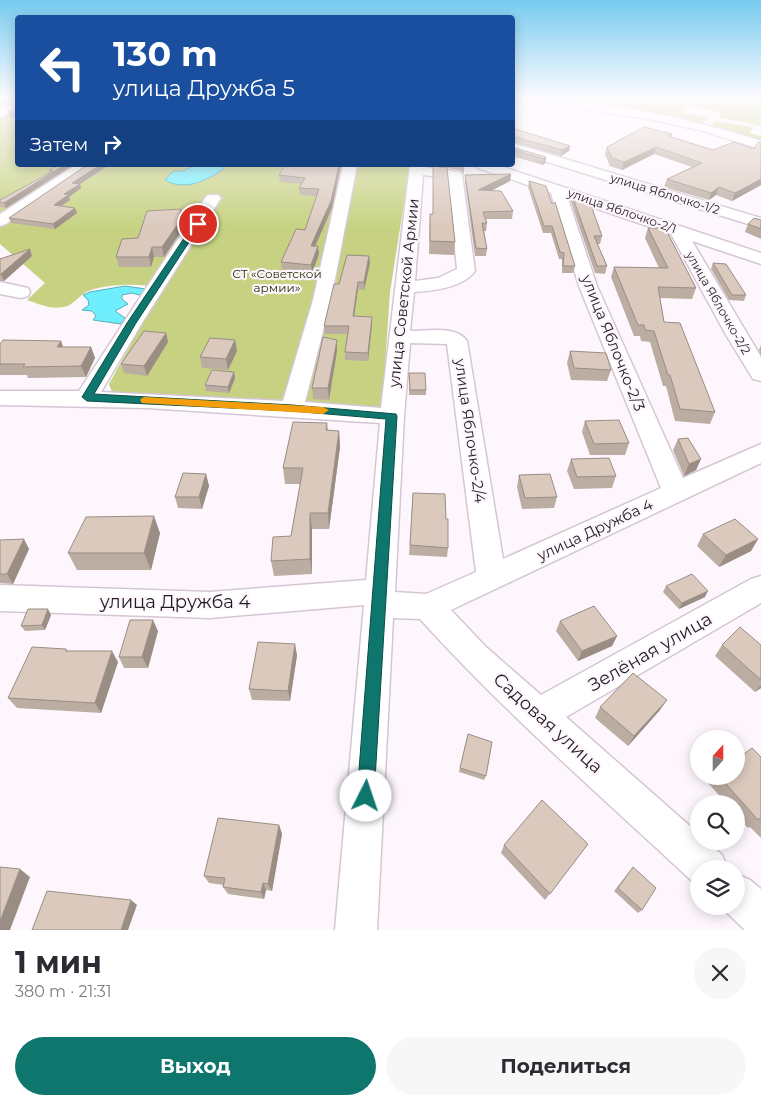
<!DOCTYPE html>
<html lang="ru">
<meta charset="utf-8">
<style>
:root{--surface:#fff;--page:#f7f7f7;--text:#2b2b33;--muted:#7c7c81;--accent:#0f766e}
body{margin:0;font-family:Montserrat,sans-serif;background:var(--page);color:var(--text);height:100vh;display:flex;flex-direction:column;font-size:19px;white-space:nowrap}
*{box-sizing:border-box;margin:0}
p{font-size:16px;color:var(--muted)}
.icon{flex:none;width:28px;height:28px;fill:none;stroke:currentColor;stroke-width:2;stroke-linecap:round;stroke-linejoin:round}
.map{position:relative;height:930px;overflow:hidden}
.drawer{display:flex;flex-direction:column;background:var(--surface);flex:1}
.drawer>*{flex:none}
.guide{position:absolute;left:15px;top:15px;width:500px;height:152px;border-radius:5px;box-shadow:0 2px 12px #0003;background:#1a4fa0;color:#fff;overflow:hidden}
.needle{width:32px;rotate:21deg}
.controls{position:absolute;left:690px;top:730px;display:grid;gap:10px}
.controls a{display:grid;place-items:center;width:55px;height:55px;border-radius:50%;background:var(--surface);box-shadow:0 2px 12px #0003;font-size:25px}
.pin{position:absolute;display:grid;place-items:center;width:42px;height:42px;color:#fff;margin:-21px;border:2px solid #fff;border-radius:50%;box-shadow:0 1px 5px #0007}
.me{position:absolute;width:55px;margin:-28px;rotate:4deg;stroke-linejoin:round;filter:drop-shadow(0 0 4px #0008)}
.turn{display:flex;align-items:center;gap:18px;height:105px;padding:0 15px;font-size:22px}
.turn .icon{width:65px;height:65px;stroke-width:2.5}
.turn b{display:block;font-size:35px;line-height:42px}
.then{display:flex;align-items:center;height:48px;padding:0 15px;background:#0003;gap:10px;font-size:19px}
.round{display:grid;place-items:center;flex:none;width:52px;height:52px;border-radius:26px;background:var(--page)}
.summary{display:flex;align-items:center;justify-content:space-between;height:85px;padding:0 15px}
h1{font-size:30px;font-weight:700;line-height:38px}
.action{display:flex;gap:10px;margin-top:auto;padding:10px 15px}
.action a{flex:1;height:58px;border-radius:30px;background:var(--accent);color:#fff;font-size:20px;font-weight:700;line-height:58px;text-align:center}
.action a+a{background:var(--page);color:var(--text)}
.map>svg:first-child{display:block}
</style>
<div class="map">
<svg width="761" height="930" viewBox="0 0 761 930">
<rect width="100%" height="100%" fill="#fdf7fd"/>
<g fill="#c6d281">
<path d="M543,99H761V126L722,118L718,117L721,112L687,106L681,112L709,118L701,125Z"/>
<path d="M17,108L18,165H410L390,292L382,411L112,392L109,384L162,288C142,283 105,283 86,292C79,296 72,306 64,307C51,310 39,304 27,300L45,283L0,244V117Z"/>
<path d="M714,121L753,127L750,133L761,136V142L712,128Z"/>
</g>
<g fill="#6feefd" stroke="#58afbb">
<path d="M195,165H222L224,169C207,180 185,192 165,180L173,171H183Z"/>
<path d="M125,286L146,289L147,292L143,296L132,293L122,295V299L128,304L115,311L125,318L121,324L93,320L96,316L92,311L82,310L89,305L88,300L83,295L90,292Z"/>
</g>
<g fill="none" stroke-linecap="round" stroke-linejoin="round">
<defs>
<g id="minor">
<path d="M530,99C553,96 577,101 599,104C655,112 707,124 761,141V149L703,131L649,119L536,102Z"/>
<path d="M18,102V110L0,117V109Z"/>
<path d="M512,143L761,218V228L512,151Z"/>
<path d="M76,165H92L6,224L0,226V214Z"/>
<path d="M343,165H357L331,300L305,402L381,408L410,165H424V167L460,172L462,175L475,271C463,288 432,291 414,292L410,331C427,331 456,325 467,341L503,559L661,488L579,286L551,193L478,168L476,165H497L761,253V264L692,241L761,357V381L753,379L725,333L671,234L568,199L597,286L683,478L761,444V463L451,610L486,647L541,695L751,579L761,576V603L566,717L699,834V841H707L722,855L728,869H699V885L694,883C601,796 505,713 420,619L393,618L377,930H335L364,605L210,618L0,611V585L210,592L366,580L380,423L147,408L0,405V391H79L205,198L208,195H218L221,198L142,323L101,392L283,401L313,300ZM423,175L448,178L457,269L438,278L415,281ZM410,343L447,344L476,572L426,594L395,592L404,416Z"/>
<path d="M0,282L28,288L30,292L28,296L21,298L0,294Z"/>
<path d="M736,874L750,880L761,889V930H745L722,908L721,906H736Z"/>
</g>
</defs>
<use href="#minor" stroke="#d5c6d4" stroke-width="3"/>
<use href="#minor" fill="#fff" fill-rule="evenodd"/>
</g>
<g fill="#bcada3">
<path d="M512,128L570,146L569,151L561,156L512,142Z"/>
<path d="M672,134L671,137L713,150L754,149L761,143V185L732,201L716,195L709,200L664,187L667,179L692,167L654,154L622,170L610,166L605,154L607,147Z"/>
<path d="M512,147L546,157L545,163L543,165L512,156Z"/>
<path d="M59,165H73L6,208L0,207V200L50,173L49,170Z"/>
<path d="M87,165H109L80,184L81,188L69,197L70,200L61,206L77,213L55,229L11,223L9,218Z"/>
<path d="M285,165H341L332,208L315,246L319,254L312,273L282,270L281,262L305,230L317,196L300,195L299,188L302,184L280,182L279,175Z"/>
<path d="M440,165H464V174L460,170L447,168L455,242L454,255L429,254L430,214H433V166L440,167Z"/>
<path d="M511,174L510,181L491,191L513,211L512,219H486L487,223L486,231H484L487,249L486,256H475L465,182V175Z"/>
<path d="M529,181L575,266L573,273H562V259H559L551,233H543L528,187Z"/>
<path d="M572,195L602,236L600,244H597L607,266L605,274L595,273L571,202Z"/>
<path d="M183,219L180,233L164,257H154L151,267H119L116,257L138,238Z"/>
<path d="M761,220V239L745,232L748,224Z"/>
<path d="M648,228L696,288L692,299L660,298L664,322L715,412L710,424L675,421L666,386H663L650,342L641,341L640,336H634L611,277L614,267L659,268L645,238Z"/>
<path d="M32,256L4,281H0V259Z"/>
<path d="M369,256L370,263L364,290L358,289L354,316L372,325L368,361L345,360V352L347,334H324V326L339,284Z"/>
<path d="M713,263L746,295L744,301L729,300L711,269Z"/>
<path d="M166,333L168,342L147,376L124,373L121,364Z"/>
<path d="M235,340L237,351L228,370L202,368L200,357Z"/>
<path d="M337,340V351L329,400L313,399L312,388Z"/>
<path d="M61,341L63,347H91L95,358L86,377L28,378L27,375H0V344Z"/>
<path d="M761,345V356L759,350Z"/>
<path d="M570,351L611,370L607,381L571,380L567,363Z"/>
<path d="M234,372L235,378L229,393L206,391L205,385Z"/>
<path d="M409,373L426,390V395H409Z"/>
<path d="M585,421L629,443L625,455H590L582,432Z"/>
<path d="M327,423L328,430L339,431L340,447L329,529H312V574L274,576L271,561L291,536L300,484H285L283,468Z"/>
<path d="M678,439L701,459L696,470L684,476L673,450Z"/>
<path d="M571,459L616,476L612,488L574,489L567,471Z"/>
<path d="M206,474L209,486L202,509L178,508L175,497Z"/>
<path d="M519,475L557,497L554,508L522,509L517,487Z"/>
<path d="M413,493L448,548L447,557L409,555Z"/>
<path d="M160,533L151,570H77L68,553Z"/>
<path d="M703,534L758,539L751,551L719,567L697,546Z"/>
<path d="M0,540L29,549L13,584L0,583Z"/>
<path d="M666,586L705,597L679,609L663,592Z"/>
<path d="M51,615L45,630L25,631L21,626Z"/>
<path d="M560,621L617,636L612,646L578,661L556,631Z"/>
<path d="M158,631L148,668H124L119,657Z"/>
<path d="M722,645H761V688L755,692L715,656Z"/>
<path d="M66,649L68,651L118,662L101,713L17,708L8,698Z"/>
<path d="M297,655L290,701L252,700L249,689Z"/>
<path d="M600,707L660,710L628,746L595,718Z"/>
<path d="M468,734L486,776L484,780L459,772Z"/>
<path d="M761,757V838L750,827L748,828L736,815V804H727L708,783L715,776H736Z"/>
<path d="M279,825L282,834L272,891L266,890L264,899L228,894L223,887L224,885L209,883L204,876Z"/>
<path d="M588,844L545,900L501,853L504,845Z"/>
<path d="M633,867L642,910L638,913L614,891Z"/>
</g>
<g fill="#998d84">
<path d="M11,99H18V101L0,107V102Z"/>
<path d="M18,110V115L11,118L9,114Z"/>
<path d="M570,146L569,151L561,156L562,150Z"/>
<path d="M656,147L654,154L622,170L624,162Z"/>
<path d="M546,157L545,163L543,165L544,159Z"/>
<path d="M64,165H73L6,208L4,203Z"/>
<path d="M100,165H109L80,184L81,188L69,197L70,200L55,210L54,205L64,194L72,183Z"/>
<path d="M339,165H341L332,208L312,253L311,246Z"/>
<path d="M511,174L510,181L477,198L478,190Z"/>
<path d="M761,179V185L732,201L735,193Z"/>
<path d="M719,187L716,195L709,200L711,193Z"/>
<path d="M75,208L77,213L55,229L53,224Z"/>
<path d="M181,209L183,219L180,233L164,257L162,247Z"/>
<path d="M318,246L319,254L312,273L311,265Z"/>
<path d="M152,247L154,257L151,267L149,257Z"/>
<path d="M30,249L32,256L4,281L1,274Z"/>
<path d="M369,256L370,263L364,290V282Z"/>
<path d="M358,282V289L353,324V316Z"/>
<path d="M372,317V325L368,361V353Z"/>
<path d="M166,333L168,342L147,376L144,366Z"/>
<path d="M235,340L237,351L228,370L226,359Z"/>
<path d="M337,340V351L329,400L328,388Z"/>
<path d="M61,341L65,353L57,347Z"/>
<path d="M91,347L95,358L86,377L81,366Z"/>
<path d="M234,372L235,378L229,393L228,387Z"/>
<path d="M339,431L340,447L329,529L328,513Z"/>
<path d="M701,459L696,470L684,476L689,464Z"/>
<path d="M206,474L209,486L202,509L199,497Z"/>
<path d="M310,513L312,529V574L310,559Z"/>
<path d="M154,516L160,533L151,570L144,553Z"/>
<path d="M24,539L29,549L13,584L7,574Z"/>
<path d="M758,539L751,551L719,567L726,555Z"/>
<path d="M708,591L705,597L679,609L682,603Z"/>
<path d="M48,609L51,615L45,630L42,625Z"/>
<path d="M153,620L158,631L148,668L142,657Z"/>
<path d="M617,636L612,646L578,661L582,651Z"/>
<path d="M295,644L297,655L290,701L288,691Z"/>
<path d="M112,651L118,662L101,713L95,703Z"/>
<path d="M761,685V688L755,692Z"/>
<path d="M667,700L660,710L628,746L634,736Z"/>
<path d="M279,825L282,834L272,891L268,884Z"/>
<path d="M20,869L30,877L10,930H0V921Z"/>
<path d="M263,883L266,890L264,899L261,892Z"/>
<path d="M131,900L137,905L128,930H121Z"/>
</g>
<g fill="#dbc9bd" stroke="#998d84">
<path d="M0,99H11L0,102Z"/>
<path d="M18,107V110L9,114L8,111Z"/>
<path d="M644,127L672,134L668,136L713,150L734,142L754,149L758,142L761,143V179L735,193L719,187L711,193L667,179L702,163L656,147L624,162L612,158L607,147Z"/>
<path d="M512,128L570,146L562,150L512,136Z"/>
<path d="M512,147L546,157L544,159L512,149Z"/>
<path d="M59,165H64L4,203L0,202V200L53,171L49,170Z"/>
<path d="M87,165H100L72,183L80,184L64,194L68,195L54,205L75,208L53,224L9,218Z"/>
<path d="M285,165H339L331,201L311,246H318L311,265L281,262L296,229L305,230L319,189L299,188L305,178L279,175Z"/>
<path d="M433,166L447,168L455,242L430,241V214H433Z"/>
<path d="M511,174L478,190L501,191L513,211L483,212L487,223H482L487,249L476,248L465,175Z"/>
<path d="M529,181L546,186L552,204L555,202L575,266H563L564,253L560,252L552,226H544Z"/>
<path d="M572,195L589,200L602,236H594L607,266H597Z"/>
<path d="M181,209L178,224L162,247H152L149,257H116L122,239L138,238L147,211Z"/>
<path d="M754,218L761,220V229L748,224Z"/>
<path d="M648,228H665L696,288L658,287L664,322L680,323L715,412L680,409L670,375H668L654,331L645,330L644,325H638L614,267L668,268Z"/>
<path d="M30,249L1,274H0V259Z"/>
<path d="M347,255L369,256L364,282H358L353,316L372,317L368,353L345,352L349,326H324L334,284H339Z"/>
<path d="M713,263L726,264L746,295H732Z"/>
<path d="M144,331L166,333L144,366L121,364Z"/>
<path d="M323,337L337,340L328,388H312Z"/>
<path d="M210,338L235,340L226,359L200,357Z"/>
<path d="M3,340L61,341L57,347H91L81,366L23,367L25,364H0V344Z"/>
<path d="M570,351L606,353L611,370L574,368Z"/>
<path d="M212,370L234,372L228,387L205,385Z"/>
<path d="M409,373H425L426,390H410Z"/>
<path d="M619,420L629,443L594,444L585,421Z"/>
<path d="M293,422L327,423L326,430L339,431L328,513H310V559L271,561L273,537L291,536L303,468H283Z"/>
<path d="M688,438L701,459L689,464L678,439Z"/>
<path d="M609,458L616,476L577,477L571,459Z"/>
<path d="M183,473L206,474L199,497H175Z"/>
<path d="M550,474L557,497L525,498L519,475Z"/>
<path d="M413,493L445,494L446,519H448V548L410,545Z"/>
<path d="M154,516L144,553H68L86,517Z"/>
<path d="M735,519L758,539L726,555L703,534Z"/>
<path d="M24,539L7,574H0V540Z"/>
<path d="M692,574L708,591L682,603L666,586Z"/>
<path d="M594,606L617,636L582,651L560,621Z"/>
<path d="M28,609H48L42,625L21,626Z"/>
<path d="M130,620H153L142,657H119Z"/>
<path d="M740,627L761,645V680L722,645Z"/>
<path d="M258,642L295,644L288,691L249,689Z"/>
<path d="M32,647L66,649V651H112L95,703L8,698Z"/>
<path d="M633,673L667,700L634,736L600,707Z"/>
<path d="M468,734L492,742L486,776L460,768Z"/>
<path d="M752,748L761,757V819L760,818L758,820L719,776H736V760Z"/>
<path d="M542,800L588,844L550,894L504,845Z"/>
<path d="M218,818L279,825L268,884L263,883L261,892L223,887L225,878L204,876Z"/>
<path d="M0,867L20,869L0,921Z"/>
<path d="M633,867L656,888L642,910L618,888Z"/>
<path d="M47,891L131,900L121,930H32Z"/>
</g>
<linearGradient id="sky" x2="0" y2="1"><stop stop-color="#77cbf0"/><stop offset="0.43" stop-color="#fefbfe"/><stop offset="1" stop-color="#fefbfe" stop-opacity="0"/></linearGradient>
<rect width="761" height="229" fill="url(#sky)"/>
<path fill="#0f766e" stroke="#0a4d48" d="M198,221L201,224L136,323L94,394L292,405L396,414L397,416L374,796L372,802L366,804L360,802L357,796L386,419L292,411L87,401L82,397L127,323L195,222Z"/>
<path fill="#f59e0b" d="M145,397L323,407L329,410L323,414L142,403L140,400L142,398Z"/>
<g text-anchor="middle" stroke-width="4.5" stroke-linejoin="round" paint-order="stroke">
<g font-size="12" fill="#221c22" stroke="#fdf7fd">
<text transform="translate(665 194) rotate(17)" y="4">улица Яблочко-1/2</text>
<text transform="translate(622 211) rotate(19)" y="4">улица Яблочко-2/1</text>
<text transform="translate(718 303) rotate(60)" y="4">улица Яблочко-2/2</text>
</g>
<g font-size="12" fill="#292e07" stroke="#fdf7fd">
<text x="277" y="278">СТ «Советской<tspan x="277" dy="14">армии»</tspan></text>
</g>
<g font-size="15" fill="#221c22" stroke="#fdf7fd">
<text transform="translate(404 293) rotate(-84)" y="5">улица Советской Армии</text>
<text transform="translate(613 343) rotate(68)" y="5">улица Яблочко-2/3</text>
<text transform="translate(470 431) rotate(82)" y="5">улица Яблочко-2/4</text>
<text transform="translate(595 530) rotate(-25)" y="5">улица Дружба 4</text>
</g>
<g font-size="18" fill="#221c22" stroke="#fdf7fd">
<text x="175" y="608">улица Дружба 4</text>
<text transform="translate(650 652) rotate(-30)" y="6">Зелёная улица</text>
<text transform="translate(548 723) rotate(42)" y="6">Садовая улица</text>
</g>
</g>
</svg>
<div class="controls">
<a><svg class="needle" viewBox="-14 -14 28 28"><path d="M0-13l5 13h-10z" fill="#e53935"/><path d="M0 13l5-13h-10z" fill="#7c7c81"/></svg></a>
<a><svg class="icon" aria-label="search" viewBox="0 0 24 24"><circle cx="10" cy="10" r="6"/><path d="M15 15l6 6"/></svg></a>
<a><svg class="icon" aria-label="layers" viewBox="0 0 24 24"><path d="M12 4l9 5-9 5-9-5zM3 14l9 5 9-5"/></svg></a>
</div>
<div class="pin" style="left:198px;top:224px;background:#d93025"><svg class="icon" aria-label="arrive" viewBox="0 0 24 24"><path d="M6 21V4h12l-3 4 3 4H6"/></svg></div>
<svg class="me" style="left:366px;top:796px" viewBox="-20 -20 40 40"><circle r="19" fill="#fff"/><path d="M0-13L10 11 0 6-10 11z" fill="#0f766e"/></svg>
<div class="guide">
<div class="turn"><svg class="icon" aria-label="left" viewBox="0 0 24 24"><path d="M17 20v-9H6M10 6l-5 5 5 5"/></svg><div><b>130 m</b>улица Дружба 5</div></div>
<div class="then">Затем<svg class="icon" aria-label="right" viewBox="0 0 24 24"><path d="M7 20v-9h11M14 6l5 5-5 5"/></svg></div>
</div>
</div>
<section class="drawer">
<div class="summary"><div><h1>1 мин</h1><p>380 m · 21:31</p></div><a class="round"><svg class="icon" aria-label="close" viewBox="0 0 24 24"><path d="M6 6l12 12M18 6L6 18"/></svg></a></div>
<div class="action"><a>Выход</a><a>Поделиться</a></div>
</section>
